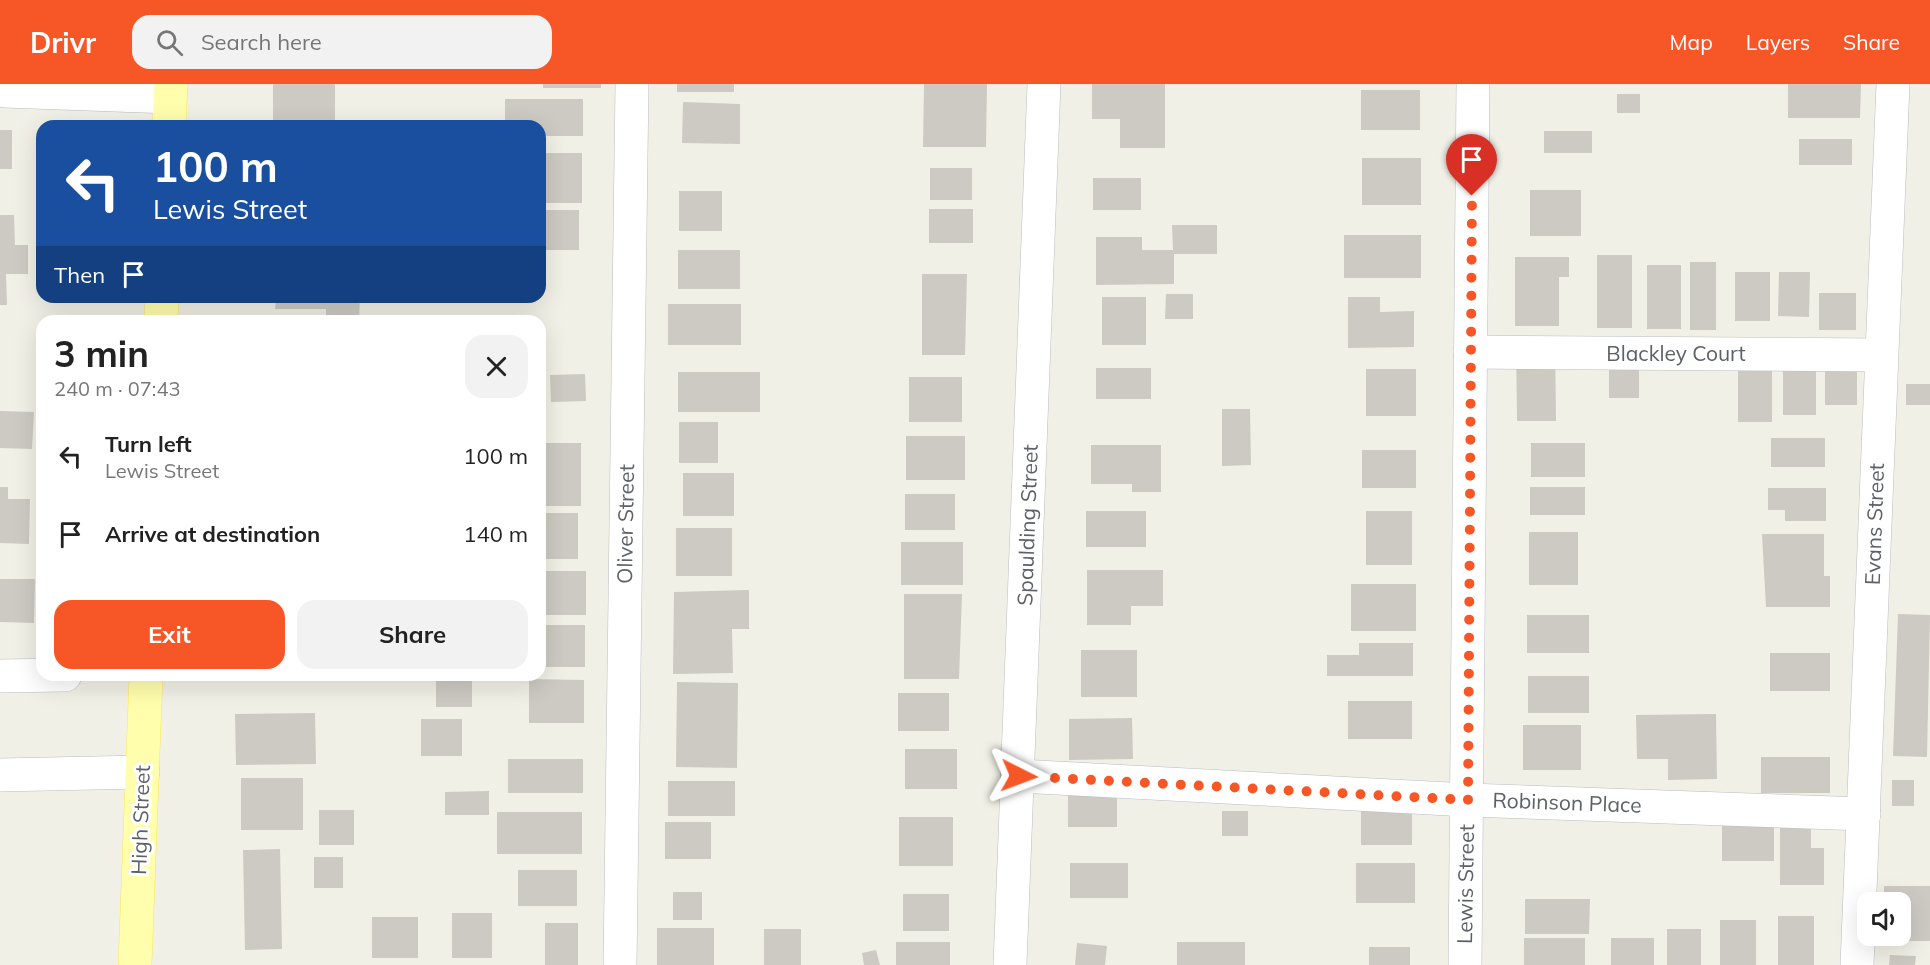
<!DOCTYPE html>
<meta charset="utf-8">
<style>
:root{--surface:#fff;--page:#f2f2f2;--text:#222;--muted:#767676;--accent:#f75626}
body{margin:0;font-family:Mulish,sans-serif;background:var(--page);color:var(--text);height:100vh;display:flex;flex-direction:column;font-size:22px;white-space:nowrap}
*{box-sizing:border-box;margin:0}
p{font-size:20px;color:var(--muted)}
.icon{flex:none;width:33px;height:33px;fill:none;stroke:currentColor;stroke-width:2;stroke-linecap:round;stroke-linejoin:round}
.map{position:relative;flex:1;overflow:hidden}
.details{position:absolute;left:36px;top:231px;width:510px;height:366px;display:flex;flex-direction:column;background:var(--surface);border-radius:18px;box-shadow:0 6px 24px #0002}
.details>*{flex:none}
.top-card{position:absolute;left:36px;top:36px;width:510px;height:183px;border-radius:18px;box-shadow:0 6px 24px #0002;background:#1a4fa0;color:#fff;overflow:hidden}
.tools{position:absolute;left:1857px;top:808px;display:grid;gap:12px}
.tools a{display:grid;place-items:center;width:54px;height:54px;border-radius:12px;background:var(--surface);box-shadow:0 6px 24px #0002;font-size:30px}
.pin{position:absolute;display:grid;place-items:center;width:51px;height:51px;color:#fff;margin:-62px -26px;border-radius:50% 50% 50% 0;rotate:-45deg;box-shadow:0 0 6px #0007}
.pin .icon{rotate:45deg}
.me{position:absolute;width:66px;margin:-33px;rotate:93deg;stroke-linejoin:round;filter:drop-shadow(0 0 4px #0008)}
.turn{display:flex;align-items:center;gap:21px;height:126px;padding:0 18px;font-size:27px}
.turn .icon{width:78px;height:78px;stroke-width:2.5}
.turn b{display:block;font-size:42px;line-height:51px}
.then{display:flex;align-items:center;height:57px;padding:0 18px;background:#0003;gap:12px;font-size:22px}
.round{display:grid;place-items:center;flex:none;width:63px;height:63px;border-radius:18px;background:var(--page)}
.overview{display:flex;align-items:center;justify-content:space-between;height:102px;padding:0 18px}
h1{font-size:36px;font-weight:700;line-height:45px}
.button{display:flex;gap:12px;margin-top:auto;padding:12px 18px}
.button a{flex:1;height:69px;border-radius:18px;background:var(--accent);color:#fff;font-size:24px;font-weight:700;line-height:69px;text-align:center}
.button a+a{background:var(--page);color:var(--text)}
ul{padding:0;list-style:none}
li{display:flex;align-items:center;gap:18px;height:78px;padding:0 18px}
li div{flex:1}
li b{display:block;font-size:22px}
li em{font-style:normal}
header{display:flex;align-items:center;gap:36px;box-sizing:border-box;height:84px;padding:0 30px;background:var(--accent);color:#fff}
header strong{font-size:28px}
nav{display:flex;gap:33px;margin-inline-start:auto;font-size:21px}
.search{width:420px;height:54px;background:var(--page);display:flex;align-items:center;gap:15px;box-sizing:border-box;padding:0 21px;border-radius:18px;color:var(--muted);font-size:22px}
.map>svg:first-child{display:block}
</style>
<header>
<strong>Drivr</strong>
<div class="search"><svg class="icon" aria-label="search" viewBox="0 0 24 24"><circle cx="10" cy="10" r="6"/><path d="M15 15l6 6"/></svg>Search here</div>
<nav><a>Map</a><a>Layers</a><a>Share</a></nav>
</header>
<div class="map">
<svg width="1930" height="881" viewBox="0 0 1930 881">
<rect width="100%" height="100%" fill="#f1f0e6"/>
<g fill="#cccac3">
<path d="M273,0H335V41L273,40Z"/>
<rect x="543" y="0" width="58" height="4"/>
<rect x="677" y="0" width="57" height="8"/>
<path d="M924,0H987L986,63H923Z"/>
<path d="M1092,0H1165V64H1120V35H1092Z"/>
<path d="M1788,0H1861L1860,34H1788Z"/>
<rect x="1361" y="6" width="59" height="40"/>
<rect x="1617" y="10" width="23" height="19"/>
<path d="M505,15H583V52H540V42H505Z"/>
<path d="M683,18L740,20V60L682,59Z"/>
<rect x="0" y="46" width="12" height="39"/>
<rect x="1544" y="47" width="48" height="22"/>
<rect x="1799" y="55" width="53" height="26"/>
<rect x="544" y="69" width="38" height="50"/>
<rect x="1362" y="74" width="59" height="47"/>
<rect x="930" y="84" width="42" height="32"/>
<rect x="1093" y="94" width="48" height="32"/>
<rect x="1530" y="106" width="51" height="46"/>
<rect x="679" y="107" width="43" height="40"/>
<rect x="929" y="125" width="44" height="34"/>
<rect x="540" y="126" width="39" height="40"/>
<path d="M0,131H14L15,161H28V190H6L7,221H0Z"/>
<path d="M1172,141H1217V170H1174V200L1096,201V153H1142V166H1173Z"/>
<rect x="1344" y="151" width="77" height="43"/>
<rect x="678" y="166" width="62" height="39"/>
<rect x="1597" y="171" width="35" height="73"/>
<path d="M1515,173H1569V193H1559V242H1515Z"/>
<rect x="1690" y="178" width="26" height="68"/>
<rect x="1647" y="181" width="34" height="64"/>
<rect x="1735" y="188" width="35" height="49"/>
<path d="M1779,188H1810L1809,233L1778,232Z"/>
<path d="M922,190H967L965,271H922Z"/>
<rect x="1819" y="209" width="37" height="37"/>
<path d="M1166,210H1193V235H1165Z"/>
<path d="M276,213H360L359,237H326V225H275Z"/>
<rect x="1102" y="213" width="44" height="48"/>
<path d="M1348,213H1380V228L1414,227V263L1348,264Z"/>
<rect x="668" y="220" width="73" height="41"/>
<path d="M1555,256L1556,337H1517L1516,257Z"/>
<rect x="1738" y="267" width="34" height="71"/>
<rect x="1783" y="272" width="33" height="59"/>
<rect x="1825" y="274" width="32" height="47"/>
<rect x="1609" y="276" width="30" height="38"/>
<rect x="1096" y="284" width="55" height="31"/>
<rect x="1366" y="285" width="50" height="47"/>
<rect x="678" y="288" width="82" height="40"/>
<path d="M585,290L586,317L551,318L550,291Z"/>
<rect x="909" y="293" width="53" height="45"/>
<rect x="1906" y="300" width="24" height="21"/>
<path d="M1222,325H1250L1251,381L1222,382Z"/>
<path d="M0,327L34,328L32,365L0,364Z"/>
<rect x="679" y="338" width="39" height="41"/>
<rect x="906" y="352" width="59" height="44"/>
<rect x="1771" y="354" width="54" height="29"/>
<rect x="540" y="359" width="41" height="63"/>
<rect x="1531" y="359" width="54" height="34"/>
<path d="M1091,361H1161V408H1132V400H1091Z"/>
<rect x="1362" y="366" width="54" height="38"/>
<rect x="683" y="389" width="51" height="43"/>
<path d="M0,403H8V415H30L29,460L0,459Z"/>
<rect x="1530" y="403" width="55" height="28"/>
<path d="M1768,404H1826V437H1785V426H1768Z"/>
<rect x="905" y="410" width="50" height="36"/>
<rect x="1086" y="427" width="60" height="36"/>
<rect x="1366" y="427" width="46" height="54"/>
<rect x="540" y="429" width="38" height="46"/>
<rect x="676" y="444" width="56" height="48"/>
<rect x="1529" y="448" width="49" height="53"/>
<path d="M1762,450H1824V492H1830V523H1766Z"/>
<rect x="901" y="458" width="62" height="43"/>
<path d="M1087,486H1163V522H1131V541H1087Z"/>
<rect x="540" y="487" width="46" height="44"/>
<path d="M0,495H35L34,539L0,538Z"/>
<rect x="1351" y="500" width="65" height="47"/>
<path d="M749,506V545H732L733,589L673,590L674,508Z"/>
<path d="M904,510H962L959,595H904Z"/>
<path d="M1898,530L1930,531L1927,673L1893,672Z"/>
<rect x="1527" y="531" width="62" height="38"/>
<rect x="540" y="541" width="45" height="42"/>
<path d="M1359,559H1413V592H1327V571H1359Z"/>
<rect x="1081" y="566" width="56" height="47"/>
<rect x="1770" y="569" width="60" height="38"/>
<rect x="240" y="591" width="57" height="3"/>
<rect x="436" y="591" width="36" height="32"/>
<rect x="1528" y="592" width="61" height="37"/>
<path d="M529,595L584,596V639H529Z"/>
<path d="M677,598L738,599L737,684L676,683Z"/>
<rect x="898" y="609" width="51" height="38"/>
<rect x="1348" y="617" width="64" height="38"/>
<path d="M315,629L316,680L236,681L235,630Z"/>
<path d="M1716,630L1717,695L1668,696V675H1637L1636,631Z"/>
<path d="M1132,634L1133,675L1069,676V635Z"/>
<rect x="421" y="635" width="41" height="37"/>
<rect x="1523" y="641" width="58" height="45"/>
<rect x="905" y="665" width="52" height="40"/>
<rect x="1761" y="673" width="69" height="36"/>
<rect x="508" y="675" width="75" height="34"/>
<rect x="241" y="694" width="62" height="52"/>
<rect x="1892" y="696" width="22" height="26"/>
<rect x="668" y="697" width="67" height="35"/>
<rect x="1361" y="699" width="51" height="62"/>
<path d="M489,707V731H445V708Z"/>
<rect x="1068" y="710" width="49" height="33"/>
<rect x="319" y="726" width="35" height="35"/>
<rect x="1222" y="727" width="26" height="25"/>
<rect x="497" y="728" width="85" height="42"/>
<rect x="899" y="733" width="54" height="49"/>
<rect x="1722" y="733" width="52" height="44"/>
<path d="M1780,734H1811V764H1824V801H1780Z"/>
<rect x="665" y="738" width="46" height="37"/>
<path d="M280,765L282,865L245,866L243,766Z"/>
<rect x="314" y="773" width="29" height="31"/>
<rect x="1070" y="779" width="58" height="35"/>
<rect x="1356" y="779" width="59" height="40"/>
<rect x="518" y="786" width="59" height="36"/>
<path d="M1884,802H1930V857H1884V852H1900V819H1884Z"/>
<rect x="673" y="808" width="29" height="28"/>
<rect x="903" y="810" width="46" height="37"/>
<path d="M1525,815H1590L1589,850H1525Z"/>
<rect x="452" y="829" width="40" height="45"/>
<rect x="1778" y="832" width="36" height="49"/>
<rect x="372" y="833" width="46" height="41"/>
<rect x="1720" y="836" width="36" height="45"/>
<rect x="545" y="839" width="33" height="42"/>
<rect x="657" y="844" width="57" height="37"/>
<rect x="764" y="845" width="37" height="36"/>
<rect x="1667" y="845" width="34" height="36"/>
<rect x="1524" y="854" width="61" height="27"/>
<rect x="1611" y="854" width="43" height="27"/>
<rect x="896" y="858" width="54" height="23"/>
<rect x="1177" y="858" width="68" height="23"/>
<path d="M1077,859L1107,862L1105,881H1075Z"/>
<rect x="1369" y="863" width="41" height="18"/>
<path d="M876,866L880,881H864L862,869Z"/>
<path d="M1890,871L1916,872L1915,881H1889Z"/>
</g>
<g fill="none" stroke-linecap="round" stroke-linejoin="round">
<defs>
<g id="minor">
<path d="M7,0L5,7L170,13"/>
<path d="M1470,268L1881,271"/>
<path d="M0,592L65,591"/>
<path d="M0,691L143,688"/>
<path d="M1019,692L1468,716L1864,730"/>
<path d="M620,881L632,0"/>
<path d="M1010,881L1044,0"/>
<path d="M1465,881L1473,0"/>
<path d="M1857,881L1893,0"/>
</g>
<g id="major">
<path d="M169,42L171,0"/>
<path d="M161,237L162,213"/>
<path d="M135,881L146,591"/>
</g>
</defs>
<use href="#minor" stroke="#babdc2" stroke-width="34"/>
<use href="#major" stroke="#fce753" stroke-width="34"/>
<use href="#minor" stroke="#fff" stroke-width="33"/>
<use href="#major" stroke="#fffead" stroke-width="33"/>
</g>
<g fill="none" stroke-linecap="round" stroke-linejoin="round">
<path stroke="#f75626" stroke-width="10" stroke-dasharray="0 18" d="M1019,692L1468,716L1472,112"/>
</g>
<g text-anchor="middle" stroke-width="6" stroke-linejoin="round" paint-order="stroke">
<g font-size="21" fill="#5d6067" stroke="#fff">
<text x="1676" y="277">Blackley Court</text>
<text transform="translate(626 440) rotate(-89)" y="7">Oliver Street</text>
<text transform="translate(1875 440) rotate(-88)" y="7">Evans Street</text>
<text transform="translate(1028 441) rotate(-88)" y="7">Spaulding Street</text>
<text transform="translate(1567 719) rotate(2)" y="7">Robinson Place</text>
<text transform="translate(141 736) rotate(-88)" y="7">High Street</text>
<text transform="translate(1466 800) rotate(-89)" y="7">Lewis Street</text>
</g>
</g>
</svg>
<div class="tools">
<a><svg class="icon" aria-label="sound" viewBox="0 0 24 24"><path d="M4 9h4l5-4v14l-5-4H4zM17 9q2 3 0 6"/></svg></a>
</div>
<div class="pin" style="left:1472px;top:112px;background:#d93025"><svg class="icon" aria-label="arrive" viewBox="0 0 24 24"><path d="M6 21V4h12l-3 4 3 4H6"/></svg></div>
<svg class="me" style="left:1019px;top:692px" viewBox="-20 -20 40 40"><path d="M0-17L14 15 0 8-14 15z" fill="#f75626" stroke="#fff" stroke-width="4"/></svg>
<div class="top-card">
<div class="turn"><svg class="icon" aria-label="left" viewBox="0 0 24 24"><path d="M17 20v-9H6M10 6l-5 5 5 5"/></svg><div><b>100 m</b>Lewis Street</div></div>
<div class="then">Then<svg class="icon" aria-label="arrive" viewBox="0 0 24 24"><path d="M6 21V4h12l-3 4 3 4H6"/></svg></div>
</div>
<section class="details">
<div class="overview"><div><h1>3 min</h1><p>240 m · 07:43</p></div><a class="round"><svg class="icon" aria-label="close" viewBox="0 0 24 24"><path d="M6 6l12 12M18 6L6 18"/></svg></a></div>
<ul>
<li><svg class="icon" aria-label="left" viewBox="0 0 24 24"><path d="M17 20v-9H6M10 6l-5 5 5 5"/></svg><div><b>Turn left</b><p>Lewis Street</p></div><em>100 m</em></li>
<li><svg class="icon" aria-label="arrive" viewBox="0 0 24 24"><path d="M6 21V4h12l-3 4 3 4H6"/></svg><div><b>Arrive at destination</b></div><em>140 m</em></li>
</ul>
<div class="button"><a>Exit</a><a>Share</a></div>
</section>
</div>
